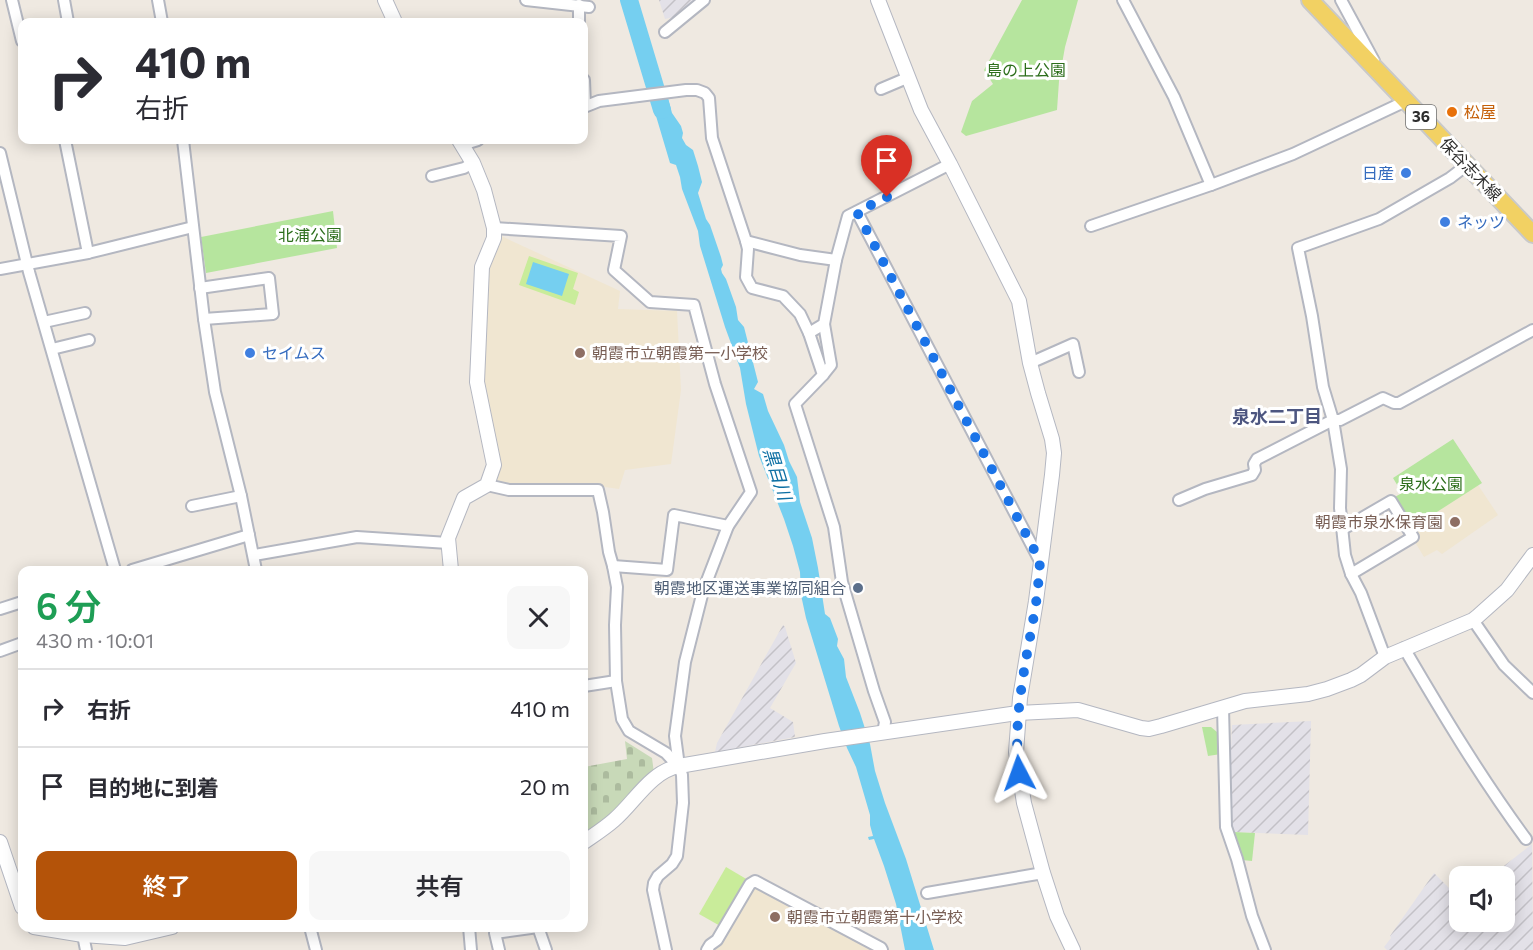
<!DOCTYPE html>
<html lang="ja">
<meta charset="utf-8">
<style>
:root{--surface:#fff;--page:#f7f7f7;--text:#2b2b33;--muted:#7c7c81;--line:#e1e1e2;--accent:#b45309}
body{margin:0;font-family:Commissioner,"Noto Sans JP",sans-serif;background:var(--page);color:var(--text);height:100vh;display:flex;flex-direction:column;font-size:22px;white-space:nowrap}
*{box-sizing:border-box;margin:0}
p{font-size:20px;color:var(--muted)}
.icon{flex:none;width:33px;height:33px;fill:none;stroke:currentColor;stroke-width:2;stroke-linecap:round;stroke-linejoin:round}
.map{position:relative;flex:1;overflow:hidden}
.sheet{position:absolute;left:18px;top:566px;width:570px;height:366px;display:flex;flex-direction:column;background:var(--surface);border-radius:12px;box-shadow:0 3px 15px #0003}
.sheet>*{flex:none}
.top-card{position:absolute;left:18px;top:18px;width:570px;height:126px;border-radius:12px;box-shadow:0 3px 15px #0003;background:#fff;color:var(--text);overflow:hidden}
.tools{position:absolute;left:1449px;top:866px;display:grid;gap:12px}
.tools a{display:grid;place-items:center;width:66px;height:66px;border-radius:12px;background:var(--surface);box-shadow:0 3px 15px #0003;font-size:30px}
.pin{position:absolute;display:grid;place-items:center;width:51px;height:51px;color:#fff;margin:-62px -26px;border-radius:50% 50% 50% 0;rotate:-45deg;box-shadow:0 0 6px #0007}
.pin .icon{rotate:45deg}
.me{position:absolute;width:66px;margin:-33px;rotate:356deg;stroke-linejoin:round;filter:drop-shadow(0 0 4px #0008)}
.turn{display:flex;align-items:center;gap:21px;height:126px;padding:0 18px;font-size:27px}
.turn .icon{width:78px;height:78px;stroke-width:2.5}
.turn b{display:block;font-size:42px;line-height:51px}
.round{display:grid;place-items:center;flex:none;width:63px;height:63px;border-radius:12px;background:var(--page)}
.headline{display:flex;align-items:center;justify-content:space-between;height:102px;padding:0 18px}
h1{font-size:36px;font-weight:600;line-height:45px;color:#1e9e55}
.action{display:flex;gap:12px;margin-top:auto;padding:12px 18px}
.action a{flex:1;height:69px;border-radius:12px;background:var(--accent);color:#fff;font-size:24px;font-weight:600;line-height:69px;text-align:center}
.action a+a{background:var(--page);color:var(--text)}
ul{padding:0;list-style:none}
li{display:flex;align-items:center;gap:18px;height:78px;padding:0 18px;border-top:2px solid var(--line)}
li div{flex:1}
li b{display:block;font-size:22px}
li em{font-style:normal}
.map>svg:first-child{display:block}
</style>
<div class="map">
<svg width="1533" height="950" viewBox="0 0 1533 950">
<defs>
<pattern id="industrial-furrows" width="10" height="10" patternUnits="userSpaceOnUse" patternTransform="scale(1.5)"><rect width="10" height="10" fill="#e3e1e8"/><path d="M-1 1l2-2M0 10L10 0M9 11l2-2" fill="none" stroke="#c3c1c7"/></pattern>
<pattern id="cemetery-stones" width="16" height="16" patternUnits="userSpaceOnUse" patternTransform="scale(1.5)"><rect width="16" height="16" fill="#c8d9b8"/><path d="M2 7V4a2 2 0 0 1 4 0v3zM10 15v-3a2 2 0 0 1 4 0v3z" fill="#acbb9e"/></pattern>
</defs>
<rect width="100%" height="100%" fill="#efe9e1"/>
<g fill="url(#industrial-furrows)">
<path d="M659,0H699L679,16L665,19Z"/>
<path d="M783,625L785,627L796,663L770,708L793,722L795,737L715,752L717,743Z"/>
<path d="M1311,721L1308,835L1233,832L1228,818L1232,725Z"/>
<path d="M1532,844L1533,950H1387L1384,947L1391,938L1390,936L1434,873L1459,898L1460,921H1504V876H1491Z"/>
</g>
<g fill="#f0e6d1">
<path d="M499,235L620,291L618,309L677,311L681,390L671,464L625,470L619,489L598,486L512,485L497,480L498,464L483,382L487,270Z"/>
<path d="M1478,485L1498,515L1442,554L1437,550L1424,557L1415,542L1419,540L1412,528Z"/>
<path d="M760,886L872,950H715L751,889Z"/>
</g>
<path fill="url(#cemetery-stones)" d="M625,741L652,758L654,773L627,804L584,838V767L627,759Z"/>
<g fill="#b6e59e">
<path d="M1022,0H1078L1065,47L1059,81L1057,110L966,136L961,132L972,101L993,84L984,70Z"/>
<path d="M333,211L337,248L206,273L201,237Z"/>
<path d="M1453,439L1482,483L1412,528L1393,498L1402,493L1393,478Z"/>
<path d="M1202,727H1211L1217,732L1221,754L1208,756Z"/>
<path d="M1233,832L1255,833L1252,861L1242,860Z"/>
</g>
<g fill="#c9ec9a">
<path d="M529,256L578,273L573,289L579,292L575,305L519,285Z"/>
<path d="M726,867L748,880L722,927L699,914Z"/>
</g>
<g fill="#75cff0">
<path d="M665,87L672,113L681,126L683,133L682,138L686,145L693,150L698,166L702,182L698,193L706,219L710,225L721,257L723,265L721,269L722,273L726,279L736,307L738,320L744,327L758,382L754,389L763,394L768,411L784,445L789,461L797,477L800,502L812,538L818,568L825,614L830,618L838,639L837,646L844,659L846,677L860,713L870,744L875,771L885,803L906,859L934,950H905L896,904L884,866L874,839L869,840L868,837L873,836L870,825V815L856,767L847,748L839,726L806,618L801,595L800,572L793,546L784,519L759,456L746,404L740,368L725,327L700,246L698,231L682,189L680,177L676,165L670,163L648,89Z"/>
<path d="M533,262L569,274L562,296L526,284Z"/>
</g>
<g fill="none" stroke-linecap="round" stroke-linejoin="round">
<path stroke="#75cff0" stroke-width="18" d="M629,0L662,110"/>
<defs>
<g id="minor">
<path d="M12,0L22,41"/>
<path d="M64,0L68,22"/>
<path d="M158,0L162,22"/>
<path d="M526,0L589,7"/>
<path d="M1123,0L1174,97L1211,185L1293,154L1406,101"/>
<path d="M1341,0L1374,61"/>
<path d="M579,5V22"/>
<path d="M665,32L704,0"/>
<path d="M584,80L585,106"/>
<path d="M881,89L907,78"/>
<path d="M584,107L599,101L686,90H697L705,93L709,98L712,138L746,241L800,255L836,260"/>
<path d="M65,140L88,253"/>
<path d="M183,140L204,319L215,392L241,496L256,570"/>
<path d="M462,145L478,140"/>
<path d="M0,153L29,272L115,570"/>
<path d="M432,176L464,168L473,163"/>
<path d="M857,212L1040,561"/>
<path d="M1091,226L1211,185"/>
<path d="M494,228L621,236L614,270L650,302L694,305L715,384L751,492L728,526L703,591L685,662L675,736L679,766L682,775L683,803L677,856L672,864L658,876L654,883L653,890L666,950"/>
<path d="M746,241L748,249L746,277L752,288L783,296L800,314L809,333"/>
<path d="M0,269L88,253L193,227"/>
<path d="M200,288L269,278L273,314L204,319"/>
<path d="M44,322L85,313"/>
<path d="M52,349L89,340"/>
<path d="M1030,363L1073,344L1079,372"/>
<path d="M823,375L831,365L824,324"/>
<path d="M487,485L509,490H598L603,512L609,552L613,566L617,587L615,625L616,681L622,719L629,731L666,753L678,766"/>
<path d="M1179,500L1205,489L1252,475L1255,470L1254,464L1257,459L1333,420H1340L1383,398L1394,403H1399L1533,330"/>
<path d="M192,506L241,496"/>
<path d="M1343,529L1391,501L1413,537L1351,574"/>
<path d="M254,555L357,537L448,543"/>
<path d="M613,566L667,570L674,515L728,526"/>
<path d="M132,570L249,535"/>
<path d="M0,609L22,602"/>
<path d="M1473,620L1504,665L1533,693"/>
<path d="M1404,648C1442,713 1481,778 1526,839"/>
<path d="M0,651L22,643"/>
<path d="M1385,657L1361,593L1351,574L1345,555L1340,508L1341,469L1333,420L1323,387L1312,316L1298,248L1379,219L1450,178L1467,165"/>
<path d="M584,686L616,681"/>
<path d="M1223,708L1226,827L1237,859L1252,916L1265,950"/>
<path d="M883,733L885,722L874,691L842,582L834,527L795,404L823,375L809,333L824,324L836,260L848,216L950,164"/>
<path d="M927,893L1043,873"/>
<path d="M310,927L316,950"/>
<path d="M469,927L471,950"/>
<path d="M538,927L546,950"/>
<path d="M83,935L86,950"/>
<path d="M499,950L495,933L538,927"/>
<path d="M707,950L710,945L717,940L750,884L755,881L881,948L882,950"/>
</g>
<g id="tertiary">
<path d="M385,0L395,22"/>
<path d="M878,0L921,110L950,164L1019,301L1030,363L1038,393L1052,439L1054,453L1052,475L1036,601L1020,698L1016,752L1024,803L1043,873L1057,916L1073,950"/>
<path d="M451,570L448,538L464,498L487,485L494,465L477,382L482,267L494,238V228L484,190L473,163L459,140"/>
<path d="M0,842L22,907"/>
<path d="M584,842C594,835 605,828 614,820C635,802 650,772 679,766L825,741L1018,713L1078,710L1141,728L1149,729L1161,726L1245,701L1308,694L1327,689L1351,680L1361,675L1385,657L1473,620L1478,616L1507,590L1533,555"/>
<path d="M34,927L83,935L125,938L172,927"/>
</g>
<path id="primary" d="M1310,0L1533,234"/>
</defs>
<use href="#minor" stroke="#b4b7c1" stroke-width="14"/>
<use href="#tertiary" stroke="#b4b7c1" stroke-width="16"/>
<use href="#primary" stroke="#c9c9c9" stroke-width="20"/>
<use href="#minor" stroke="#fff" stroke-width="10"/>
<use href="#tertiary" stroke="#fff" stroke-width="14"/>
<use href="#primary" stroke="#f2d163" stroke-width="16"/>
</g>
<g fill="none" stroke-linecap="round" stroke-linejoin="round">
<path stroke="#1a73e8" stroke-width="10" stroke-dasharray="0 18" d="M887,197L857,212L1040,561C1039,575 1038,589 1036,603C1027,659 1012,715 1019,773"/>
</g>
<circle fill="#e8710a" stroke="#fff" stroke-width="2" cx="1452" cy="112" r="6"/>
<g fill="#3f7fe0" stroke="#fff" stroke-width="2">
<circle cx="1406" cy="173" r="6"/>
<circle cx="1445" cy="222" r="6"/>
<circle cx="250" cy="353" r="6"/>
</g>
<g fill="#8d6e63" stroke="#fff" stroke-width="2">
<circle cx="580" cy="353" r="6"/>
<circle cx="1455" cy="522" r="6"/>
<circle cx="775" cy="917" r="6"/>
</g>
<circle fill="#5c6f8a" stroke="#fff" stroke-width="2" cx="858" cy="588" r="6"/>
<g text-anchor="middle" stroke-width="6" stroke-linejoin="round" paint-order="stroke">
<rect fill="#fff" stroke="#6d6d6d" stroke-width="1.5" x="1406" y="105" width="30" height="24" rx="4.5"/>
<g font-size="15" font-weight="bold" fill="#2e2e2e">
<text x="1421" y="122">36</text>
</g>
<g font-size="16" fill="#2c6e1b" stroke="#fff">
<text x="1026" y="76">島の上公園</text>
<text x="310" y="241">北浦公園</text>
<text x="1431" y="490">泉水公園</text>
</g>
<g font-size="16" fill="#c56008" stroke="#fff" text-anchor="start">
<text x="1464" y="118">松屋</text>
</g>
<g font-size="16" fill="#2e2e2e" stroke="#fff">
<text transform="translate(1471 169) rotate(46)" y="6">保谷志木線</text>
</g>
<g font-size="16" fill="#366cbe" stroke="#fff" text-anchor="start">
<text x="1394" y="179" text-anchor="end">日産</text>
<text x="1457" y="228">ネッツ</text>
<text x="262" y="359">セイムス</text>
</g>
<g font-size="16" fill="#785e54" stroke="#fff" text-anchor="start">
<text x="592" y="359">朝霞市立朝霞第一小学校</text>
<text x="1443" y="528" text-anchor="end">朝霞市泉水保育園</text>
<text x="787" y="923">朝霞市立朝霞第十小学校</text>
</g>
<g font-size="16" fill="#4e5e75" stroke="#fff" text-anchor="end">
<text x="846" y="594">朝霞地区運送事業協同組合</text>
</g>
<g font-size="18" font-weight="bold" fill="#4d5680" stroke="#fff">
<text x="1277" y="423">泉水二丁目</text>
</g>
<g font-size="18" font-style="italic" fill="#0d6fa3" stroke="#fff">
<text transform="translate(777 474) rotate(73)" y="6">黒目川</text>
</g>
</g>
</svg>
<div class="tools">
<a><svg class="icon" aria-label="sound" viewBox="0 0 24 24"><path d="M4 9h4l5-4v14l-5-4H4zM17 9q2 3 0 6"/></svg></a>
</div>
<div class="pin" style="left:887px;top:197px;background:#d93025"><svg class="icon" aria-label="arrive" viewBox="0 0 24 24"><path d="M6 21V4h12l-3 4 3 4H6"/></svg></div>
<svg class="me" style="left:1019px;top:773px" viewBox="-20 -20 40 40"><path d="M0-17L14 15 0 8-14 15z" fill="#1a73e8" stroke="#fff" stroke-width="4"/></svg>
<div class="top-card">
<div class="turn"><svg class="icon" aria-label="right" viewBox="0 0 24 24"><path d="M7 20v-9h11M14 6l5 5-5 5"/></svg><div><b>410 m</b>右折</div></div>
</div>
<section class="sheet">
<div class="headline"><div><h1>6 分</h1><p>430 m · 10:01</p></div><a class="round"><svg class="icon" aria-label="close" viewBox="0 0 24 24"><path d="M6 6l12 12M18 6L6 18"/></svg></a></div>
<ul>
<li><svg class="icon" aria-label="right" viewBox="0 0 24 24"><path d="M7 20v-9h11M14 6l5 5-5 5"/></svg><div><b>右折</b></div><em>410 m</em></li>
<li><svg class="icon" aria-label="arrive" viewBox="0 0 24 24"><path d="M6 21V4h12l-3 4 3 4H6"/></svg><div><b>目的地に到着</b></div><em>20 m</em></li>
</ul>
<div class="action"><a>終了</a><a>共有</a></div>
</section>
</div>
